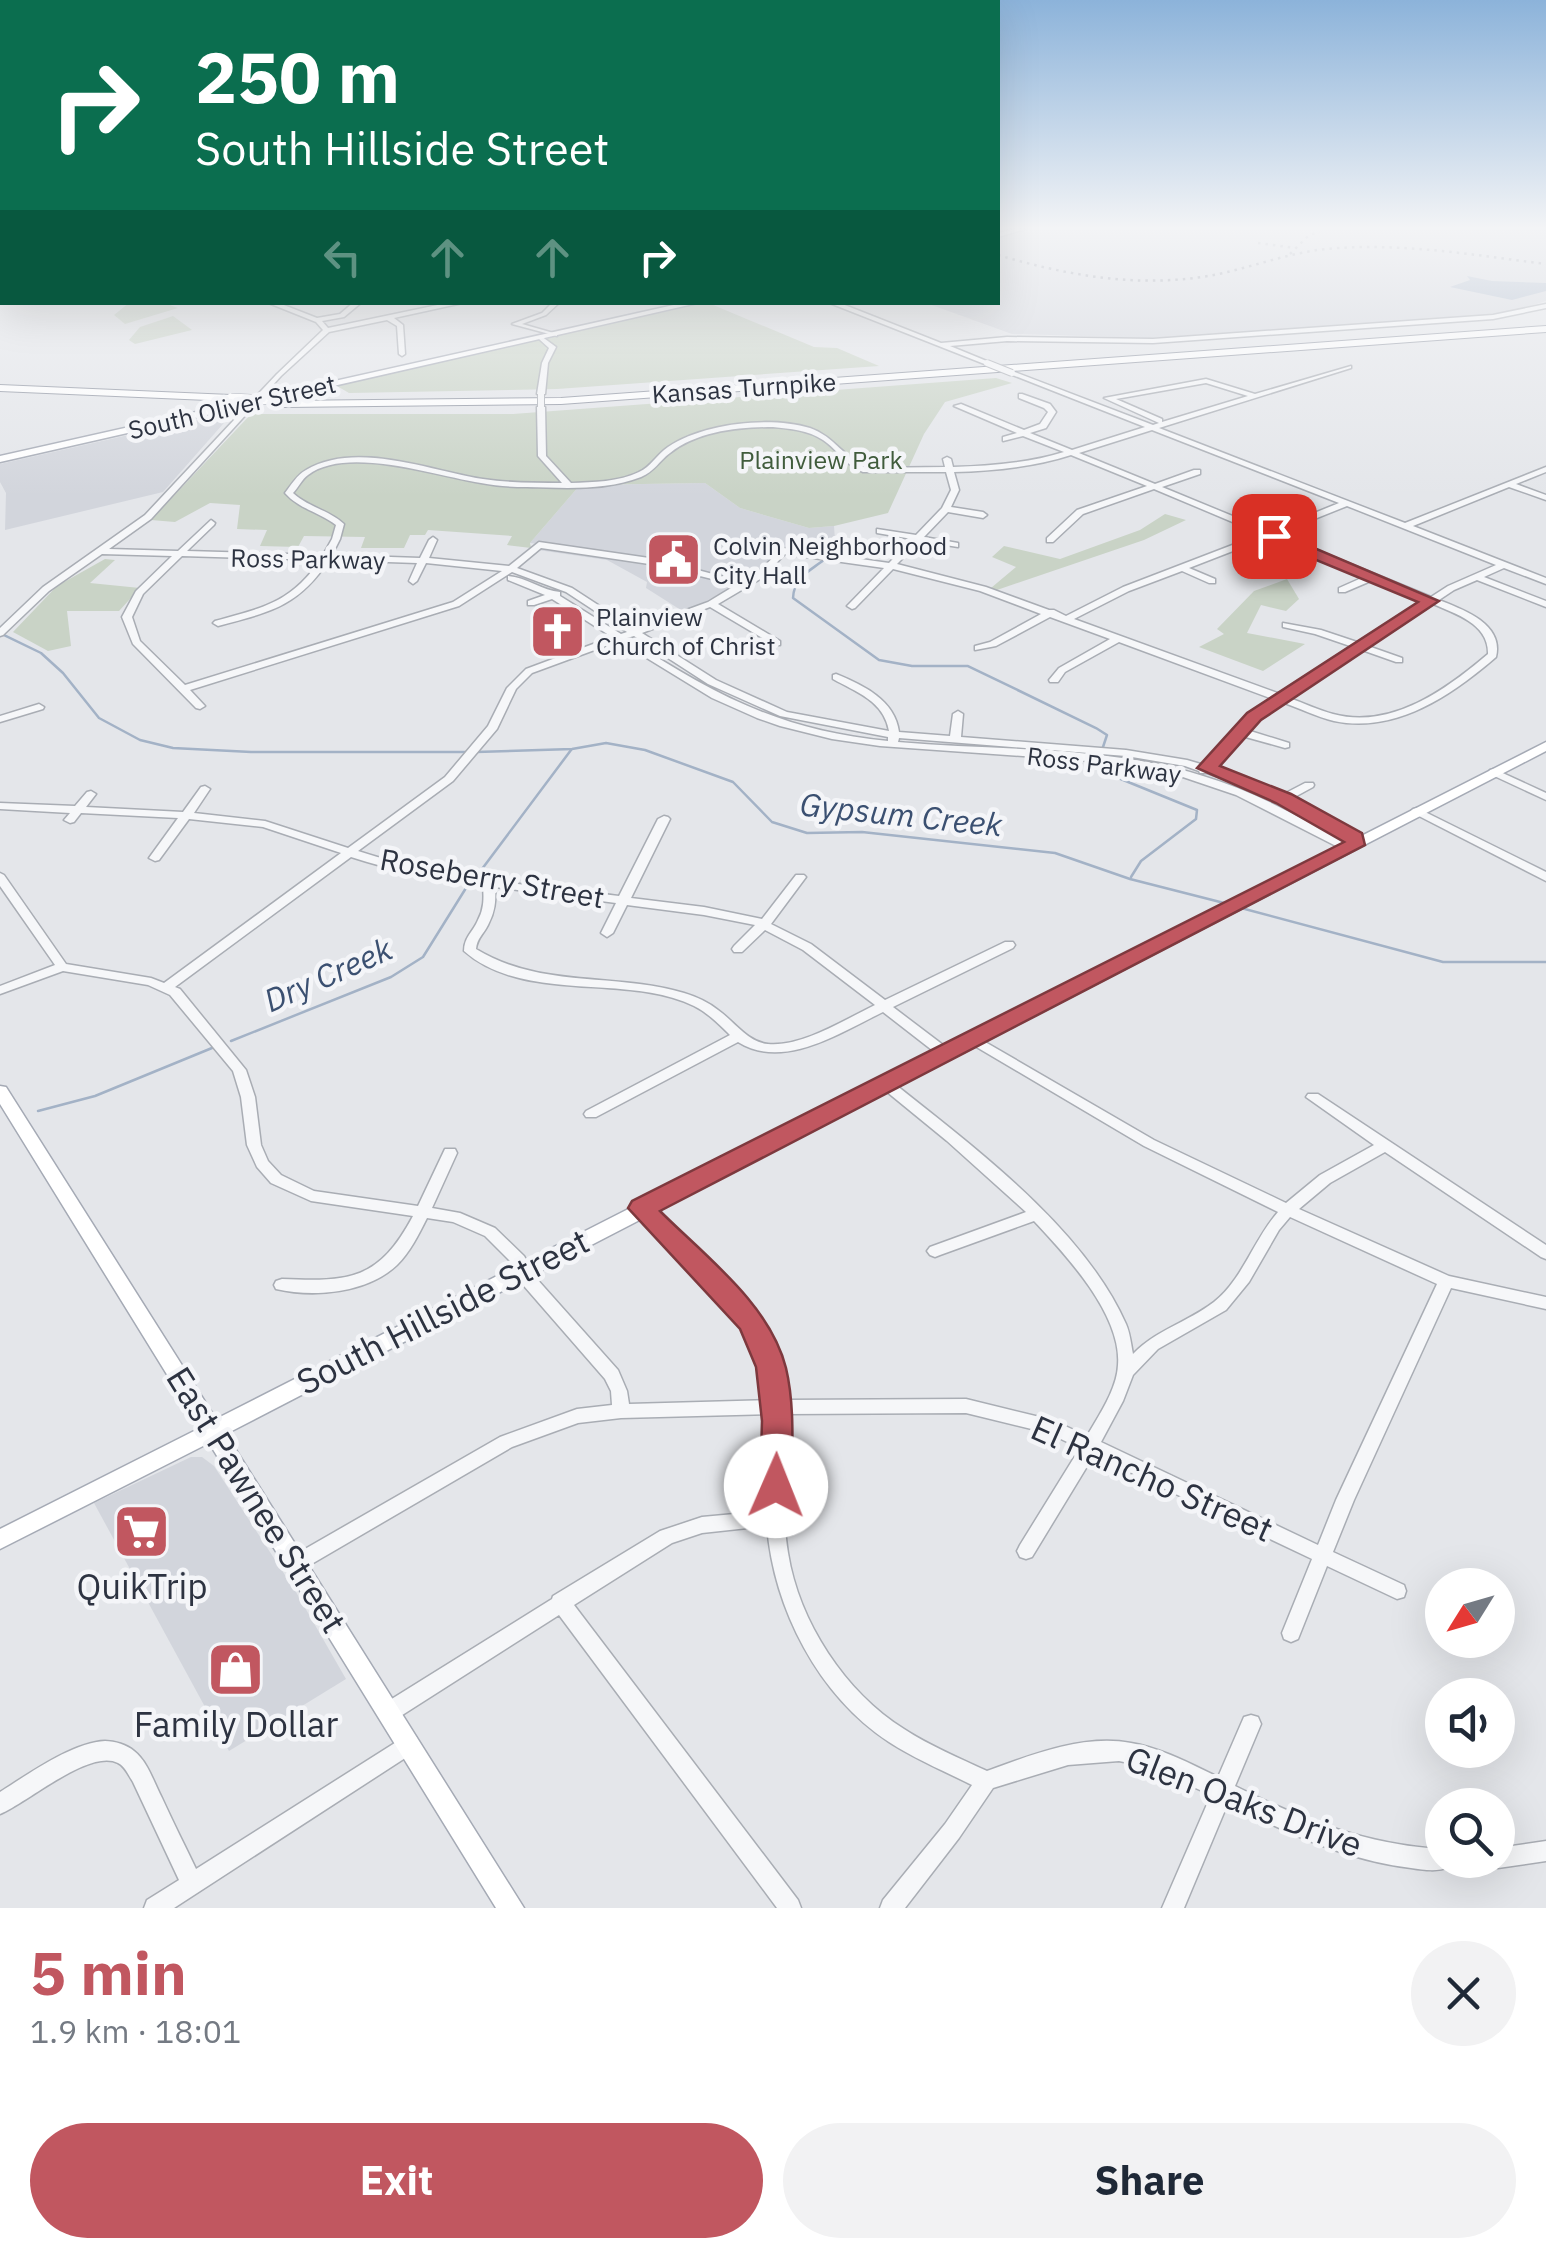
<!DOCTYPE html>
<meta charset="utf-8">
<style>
:root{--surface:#fff;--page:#f2f2f3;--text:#1f2937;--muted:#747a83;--accent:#c15760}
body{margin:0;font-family:"IBM Plex Sans",sans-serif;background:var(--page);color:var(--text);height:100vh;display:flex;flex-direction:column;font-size:38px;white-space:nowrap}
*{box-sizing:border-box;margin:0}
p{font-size:32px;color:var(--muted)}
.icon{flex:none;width:55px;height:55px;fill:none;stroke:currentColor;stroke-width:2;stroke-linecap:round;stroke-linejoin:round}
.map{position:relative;height:1908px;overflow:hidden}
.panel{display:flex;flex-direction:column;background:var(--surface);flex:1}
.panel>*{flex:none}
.guide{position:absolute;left:0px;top:0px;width:1000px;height:305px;box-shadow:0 10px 40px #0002;background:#0b6e4f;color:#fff;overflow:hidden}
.needle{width:65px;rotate:233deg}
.controls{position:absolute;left:1425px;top:1568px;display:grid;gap:20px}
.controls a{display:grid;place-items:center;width:90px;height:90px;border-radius:50%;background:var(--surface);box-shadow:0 10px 40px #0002;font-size:50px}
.pin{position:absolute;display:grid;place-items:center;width:85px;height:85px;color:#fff;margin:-42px;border-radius:20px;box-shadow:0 5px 15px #0006}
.me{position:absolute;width:110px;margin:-55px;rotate:1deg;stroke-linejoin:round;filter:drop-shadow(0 0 8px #0008)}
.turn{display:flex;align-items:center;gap:35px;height:210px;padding:0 30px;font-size:45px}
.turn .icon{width:130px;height:130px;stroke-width:2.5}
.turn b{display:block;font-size:70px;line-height:85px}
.lanes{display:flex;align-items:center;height:95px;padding:0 30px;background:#0003;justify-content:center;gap:50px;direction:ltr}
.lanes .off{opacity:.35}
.round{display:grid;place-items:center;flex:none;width:105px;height:105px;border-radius:52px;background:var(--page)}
.headline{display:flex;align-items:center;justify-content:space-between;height:170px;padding:0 30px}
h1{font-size:60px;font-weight:700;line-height:75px;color:var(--accent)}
.cta{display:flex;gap:20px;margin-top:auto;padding:20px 30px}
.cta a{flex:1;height:115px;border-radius:60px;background:var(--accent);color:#fff;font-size:40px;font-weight:700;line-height:115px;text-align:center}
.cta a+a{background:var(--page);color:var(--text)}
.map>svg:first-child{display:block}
</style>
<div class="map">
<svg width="1546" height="1908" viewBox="0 0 1546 1908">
<rect width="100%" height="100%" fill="#e4e6ea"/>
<g fill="#d2d5dc">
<path d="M1039,229H1546V301L1511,312L1475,316L1150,338L1012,334L926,303L998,302V238Z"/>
<path d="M217,415L230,416L163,492L5,530L6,493L0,482V464Z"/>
<path d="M705,483L740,508L809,528L834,526L836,555L781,550L746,581L684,612L646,588L647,582L607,560L538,550L547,545L530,543L580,485Z"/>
<path d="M191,1457H202L214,1466L296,1592L346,1679L229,1751L94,1503Z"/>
</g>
<g fill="#c9d3c6">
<path d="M706,302L814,347L837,348L879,366L557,389L349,393L337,386Z"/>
<path d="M129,303H164L178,308L125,324L114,315Z"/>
<path d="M173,316L192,330L135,344L129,340L140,327Z"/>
<path d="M996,378L1012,383L945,402L924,434L888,513L834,526L809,528L740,508L705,483L580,485L530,543L531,548L507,545L512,536L428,530L425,535H410L404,548H361L365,537L304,536L298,547L260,546L267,530L237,529L240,505L210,503L175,522L151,520L251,414H513Z"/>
<path d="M1165,514L1186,520L1144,540L997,590L991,588L1016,567L992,557L1004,546L1060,559L1140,530Z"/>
<path d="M105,559L115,560L90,583L140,588L119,611H67L71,646L48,651L13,632L57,586Z"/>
<path d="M1287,579L1299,599L1286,611L1261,605L1247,633L1305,644L1263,671L1199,647L1224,634L1217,629L1254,591Z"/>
</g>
<path fill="#a3b2c6" d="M1467,276L1492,281L1546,283V291L1512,300L1450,287L1470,280Z"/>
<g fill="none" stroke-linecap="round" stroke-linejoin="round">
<g stroke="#a3b2c6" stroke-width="2.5">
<path d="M825,559C810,571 794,577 793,598L879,660L912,666H968L1096,728L1107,735L1103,747"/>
<path d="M0,633L41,653L63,673L99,718L140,740L173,748L251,752H468"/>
<path d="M476,752L572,749L606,743L645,750L733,782L772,822L807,833L862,832L1055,853L1130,879L1228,904"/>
<path d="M1102,765L1106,773L1197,810L1196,819L1141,861L1131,877"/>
<path d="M479,873L571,750"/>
<path d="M1241,908L1443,962H1546"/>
<path d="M231,1041L391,977L423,957L466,888"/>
<path d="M38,1111L95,1096L212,1048"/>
</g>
<defs>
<g id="minor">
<path d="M266,302H276L317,318L340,314L354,302H362L344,317L322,321L328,328L452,302H467L394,318L403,325L405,354L402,356L399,354L397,326L387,320L329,332L281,376L151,519L109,549L178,551L211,520L215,523L214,525L187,551L323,555L332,539L336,525C319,512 299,509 285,493C291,485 297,475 306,470C356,440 431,471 483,479C509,483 536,483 562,483L538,456L537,407L541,405L545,407L546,456L571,483C593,482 619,482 639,472C651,467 657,454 668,447C704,423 770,416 810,428C834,436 845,459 867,468L945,467L943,459L947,457L951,459L953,467C989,466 1029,463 1064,452L1023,436L1003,441V437L1017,433L954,406L961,404L1024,430L1040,424L1048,412L1044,408L1019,398V394H1022L1050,404L1056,412L1046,428L1030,433L1072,450L1145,427L1010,374L1008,373L1012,371L1153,425L1159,423L1104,398L1206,379L1255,394L1351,366V368L1159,428L1405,523L1546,467V472L1516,484L1546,495V500L1509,487L1413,526L1546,578V584L1504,568L1484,577L1546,601V607L1477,580L1454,590L1439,600C1464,610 1504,624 1496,657C1452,695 1396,734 1334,721C1317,717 1299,708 1282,702L1258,718L1247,730L1289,743V747L1285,748L1242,736L1212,768L1267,787L1282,795L1305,783H1313L1314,785L1313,787L1291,799L1358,835L1360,845L1358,847L1336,846L1236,795L1174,774L1127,765L1078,760L880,746L832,739L780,726L757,718L712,698L619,641L532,673L516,689L497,729L453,781L358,851C442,879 532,885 619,896L658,819L664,816L668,817L670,819L631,898L704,907L762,919L796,875H804L806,877L771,924L811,944L885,1000L1005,942H1013L1015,945L1013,948L893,1007L951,1051L953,1054L951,1057H941L883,1012C841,1032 784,1071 738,1042L596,1117H586L584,1114L586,1111L730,1035C719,1024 708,1013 694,1006C627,973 524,1004 464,951C464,937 473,932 478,920C484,909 484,898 483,886C438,880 394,871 351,857L175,987L180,989L246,1070L255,1097L261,1145L268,1161L281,1175L314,1191L418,1206L445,1149H455L457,1153L432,1208L460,1213L495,1228L524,1256L536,1278L618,1370L627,1391L629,1404L769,1400C759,1314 695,1269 637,1212L635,1208L637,1204L642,1203L647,1204C707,1262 774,1311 785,1400L966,1399L1052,1420L1087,1436C1099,1415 1117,1389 1118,1365C1122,1315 1066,1255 1034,1221L940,1255L935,1257L930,1255L927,1251L930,1247L1026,1212L947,1141L881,1087L879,1084L881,1081H891C972,1146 1083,1227 1126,1324C1130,1333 1131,1344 1133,1354C1156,1330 1188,1322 1214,1302C1243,1279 1254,1239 1278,1212L1144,1146L968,1042L966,1039L968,1036L973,1035L1154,1140L1286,1203L1320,1175L1374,1145L1306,1097L1308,1094H1318L1546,1245V1259L1541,1257L1385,1152L1330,1183L1299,1209L1449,1276L1546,1297V1309L1451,1288L1354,1500L1333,1552L1404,1585L1406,1591L1404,1597L1397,1599L1327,1566L1298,1639L1291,1642L1284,1639L1282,1633L1312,1559L1094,1455L1032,1557L1026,1559L1020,1557L1017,1551L1020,1545L1080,1448L1048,1433L966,1413L786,1414C789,1460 780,1507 788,1553C799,1622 845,1692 904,1729C930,1746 959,1758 987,1771C1031,1755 1083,1734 1131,1743C1161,1748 1191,1764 1218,1777L1244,1717L1251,1715L1258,1717L1261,1724L1235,1786C1301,1819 1367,1845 1442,1849V1860H1453L1449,1867C1438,1872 1424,1870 1411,1868C1346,1860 1286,1833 1228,1803L1184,1908H1162L1211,1795L1149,1767L1119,1761L1068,1765L993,1788L959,1838L905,1908H880L883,1900L945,1824L972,1785C944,1771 915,1759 889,1742C818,1695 774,1609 767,1526L702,1533L672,1543L574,1605L798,1900L801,1908H777L559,1615L396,1719L389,1721L382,1719L379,1712L382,1705L552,1599L553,1596L660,1531L702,1517L767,1511L770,1414L621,1418L578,1423L512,1447L303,1569L297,1571L291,1569L288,1563L291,1557L500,1437L577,1409L612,1405L611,1391L605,1379L524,1286L513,1264L485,1236L453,1222L427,1218C419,1234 410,1252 397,1265C367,1293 315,1298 276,1289L274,1285L276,1281L282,1279C350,1282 379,1280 413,1216L311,1201L271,1183L257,1167L247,1145L241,1097L233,1071L170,995L148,985L63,971L0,994V986L55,965L0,886V873L4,875L66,964L151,978L164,983L341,853L263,827L189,819L159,860L155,861L149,858L178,818L81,813L74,822L70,823L64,820L70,813L0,809V803L75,806L87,792L91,791L96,794L86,807L183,812L201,787L205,786L210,789L194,813L265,821L348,848L445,777L488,726L507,688L526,669L612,637L552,599L534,605H528V601L545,595L508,580V576C526,577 543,591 560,592V596L621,634L627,632L566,592L512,572L459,606L190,690L205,706L200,709L196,708L133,644L122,617L136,591L172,556L102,554L49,591L3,635L0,636V628L43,587L145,515L277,374L323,330L316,322ZM1206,383L1248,396L1162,422V419L1116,399ZM773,427C790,429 808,430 823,440C838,450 845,465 863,472H946L951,490L942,508L916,535L877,529V533L912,539L889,563L783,548L756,574L743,582L656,559L539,542L509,566L429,558L437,540L433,537L429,540L420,558L332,555L340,539L344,524C329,510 308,507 293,493C298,488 302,479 308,475C346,445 437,476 481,483C496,486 511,487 527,487C564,488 605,491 641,477C654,472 659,461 670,453C698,431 739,427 773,427ZM1152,430L1339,503L1302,518L1270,504H1264V508L1294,521L1269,531L1162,487L1200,474V470H1194L1155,484L1079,453ZM1071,455L1147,486L1077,510L1047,538V542H1053L1083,514L1154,489L1261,534L1123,587L1066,616L1054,610H1049L986,587L897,564L920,541L958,547V543L924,537L948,512L983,518L987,515L983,512L951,507L959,490L954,472C993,471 1034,467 1071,455ZM1347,506L1496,565L1448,586L1431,597L1277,534ZM1269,537L1366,576L1339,588V592H1345L1373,580L1425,601L1360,643L1321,630L1283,623V627L1315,634L1353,647L1280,694L1074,619L1129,591L1182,571L1209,583H1215V579L1189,568ZM541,548L656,565L736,585L708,602L635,629L572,588L517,568ZM785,554L884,568L849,604L847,606L852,609L855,608L893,569L980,591L1041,614L990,642L975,646V650L996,646L1050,617L1110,639L1059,668L1049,680L1050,682H1058L1065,672L1119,642L1273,699L1250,714L1237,728L1233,729V733L1204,765L1187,760L1126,750L961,737L963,714L958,711L953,714L950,736L899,732C895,700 863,685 836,674L833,675V679C856,692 884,701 889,731L787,712L716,680L642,633L710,607L774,645H780V641L718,604L762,578ZM182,556L320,560C291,603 262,608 215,621L213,623L218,626C270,612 298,607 329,560L417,563L409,581L413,584L417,581L426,563L502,571L453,602L185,685L140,641L132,617L143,594ZM1433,604C1456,614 1489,624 1488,654C1447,689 1391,730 1333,714C1318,710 1304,703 1289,698L1362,650L1396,662H1402V658L1368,646ZM634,636L708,684L780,716L888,737V741C782,731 714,695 627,638ZM899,738L1126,756L1185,766L1199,771L1200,773H1207L1259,791L1348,839V841H1343C1298,816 1253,791 1203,776C1106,745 999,751 898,742ZM495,887L616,903L601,933L607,937L613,933L627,905L704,915L755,925L734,946L732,949L734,952H742L765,930L803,950L875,1005C844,1020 802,1047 768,1044C747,1042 734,1021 718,1010C708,1002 697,997 684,993C614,972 542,989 476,949C477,938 483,935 488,925C495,912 496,901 495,887ZM1290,1217L1437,1284L1336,1500L1318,1545L1101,1442L1123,1401L1133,1375L1158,1349L1226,1310L1249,1282L1279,1230Z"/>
<path d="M553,302H560L546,315L522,324L557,334V336L512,324L542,313Z"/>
<path d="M827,302H837L941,343L1007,337L1153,339L1493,315L1546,304V308L1493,319L1153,343L1007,341L950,346L989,362L990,363L987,365Z"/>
<path d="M541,336L556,347L548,363L545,394L541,396L537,394L542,363L549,348L539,339V337Z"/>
<path d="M39,704L44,707L43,709L0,722V716Z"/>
<path d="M1494,769L1546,793V800L1490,774L1489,772L1490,770Z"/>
<path d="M1417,808L1546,872V881L1413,813L1411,811L1413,809Z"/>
<path d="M409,1734L416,1737L419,1744L416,1751L174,1908H144L147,1900L179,1880L133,1782C129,1776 125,1766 118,1763C90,1748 27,1803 0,1814V1792C27,1775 73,1742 105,1741C115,1741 127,1745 134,1751C148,1762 154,1783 162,1798C173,1822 185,1846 196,1869Z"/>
<path d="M1546,1841V1861L1498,1868L1491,1865L1488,1860H1498V1848Z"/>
</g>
<g id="major">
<path d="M1015,229H1026L998,237V233Z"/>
<path d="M687,302H702L0,462V456Z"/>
<path d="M1546,742V751L226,1434L524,1908H496L209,1443L0,1549V1529L200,1428L0,1104V1086L6,1087L216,1419Z"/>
</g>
<g id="highway">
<path d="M1546,326V332L561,404L284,407L279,404L284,401L561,398Z"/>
<path d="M0,385L231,395L236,398L231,401L0,391Z"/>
</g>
</defs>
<use href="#minor" stroke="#a9adb4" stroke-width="3"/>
<use href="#major" stroke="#a5aab5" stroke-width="3"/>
<use href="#highway" stroke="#8d93a0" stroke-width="2"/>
<use href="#minor" fill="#f6f7f9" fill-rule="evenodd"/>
<use href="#major" fill="#fff" fill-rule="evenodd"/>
<use href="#highway" fill="#fff" fill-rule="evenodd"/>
<g stroke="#7f8593" stroke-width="2.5" stroke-dasharray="2.5 5" stroke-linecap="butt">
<path d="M1258,243L1295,248"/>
<path d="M1290,254L1308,236L1320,231"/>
<path d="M998,255C1066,275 1136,288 1208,276C1248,269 1286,253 1326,249C1399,242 1474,255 1546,264"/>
</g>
<defs>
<g id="minor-bridge">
<path d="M987,363L1012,373"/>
<path d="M541,394V407"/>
</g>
<path id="highway-bridge" d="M231,398L294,401"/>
</defs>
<use href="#minor-bridge" stroke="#a9adb4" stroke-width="8" stroke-linecap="butt"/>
<use href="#highway-bridge" stroke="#8d93a0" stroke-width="10" stroke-linecap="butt"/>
<use href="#minor-bridge" stroke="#f6f7f9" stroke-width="6"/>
<use href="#highway-bridge" stroke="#fff" stroke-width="9"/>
</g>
<linearGradient id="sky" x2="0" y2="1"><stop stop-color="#8cb3da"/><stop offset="0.46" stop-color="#f3f4f6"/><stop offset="1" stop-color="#f3f4f6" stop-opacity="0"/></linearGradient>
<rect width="1546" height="496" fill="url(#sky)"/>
<path fill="#c15760" stroke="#7d393e" stroke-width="2.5" d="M1268,533H1279L1439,601L1261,720L1220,766L1291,794L1362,833L1365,845L660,1211C705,1256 770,1304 786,1368C795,1406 792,1447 792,1486L788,1495L776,1499L765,1495L760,1486L762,1421L756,1367L740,1329L628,1208L632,1201L1344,842L1276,803L1197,768L1247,713L1418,602L1268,540Z"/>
<defs>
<symbol id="civic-square" viewBox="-11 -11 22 22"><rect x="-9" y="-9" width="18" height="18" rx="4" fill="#c15760" stroke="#f4f5f8"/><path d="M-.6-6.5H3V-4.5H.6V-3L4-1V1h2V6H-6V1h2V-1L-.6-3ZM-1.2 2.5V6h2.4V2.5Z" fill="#fff"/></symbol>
<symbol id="church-square" viewBox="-11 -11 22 22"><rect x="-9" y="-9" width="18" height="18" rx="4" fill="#c15760" stroke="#f4f5f8"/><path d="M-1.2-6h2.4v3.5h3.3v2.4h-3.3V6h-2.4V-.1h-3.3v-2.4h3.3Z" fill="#fff"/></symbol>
<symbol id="supermarket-square" viewBox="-11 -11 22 22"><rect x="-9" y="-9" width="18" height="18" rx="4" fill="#c15760" stroke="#f4f5f8"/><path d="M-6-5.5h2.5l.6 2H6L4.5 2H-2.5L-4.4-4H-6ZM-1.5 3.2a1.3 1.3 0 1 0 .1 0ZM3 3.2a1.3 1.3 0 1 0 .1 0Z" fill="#fff"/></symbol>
<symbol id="shop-square" viewBox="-11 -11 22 22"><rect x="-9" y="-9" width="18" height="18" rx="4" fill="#c15760" stroke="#f4f5f8"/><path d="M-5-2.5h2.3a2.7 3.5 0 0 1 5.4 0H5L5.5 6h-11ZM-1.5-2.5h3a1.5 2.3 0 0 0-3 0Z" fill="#fff"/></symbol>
</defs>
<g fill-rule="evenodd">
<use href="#civic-square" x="642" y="528" width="63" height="63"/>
<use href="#church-square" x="526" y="600" width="63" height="63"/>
<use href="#supermarket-square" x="110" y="1500" width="63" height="63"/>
<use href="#shop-square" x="204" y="1638" width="63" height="63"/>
</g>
<g text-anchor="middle" stroke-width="9" stroke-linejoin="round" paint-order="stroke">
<g font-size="25" fill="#2d3341" stroke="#f4f5f8">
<text transform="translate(744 388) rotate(-4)" y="9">Kansas Turnpike</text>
<text transform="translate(232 407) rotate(-13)" y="9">South Oliver Street</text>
<text transform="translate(308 559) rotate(1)" y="9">Ross Parkway</text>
<text transform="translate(1104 765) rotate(7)" y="9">Ross Parkway</text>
</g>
<g font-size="25" fill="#405c3c" stroke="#f4f5f8">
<text x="821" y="469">Plainview Park</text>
</g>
<g font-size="25" fill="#2d3341" stroke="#f4f5f8" text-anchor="start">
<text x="713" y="555">Colvin Neighborhood<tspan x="713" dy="29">City Hall</tspan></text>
<text x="596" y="626">Plainview<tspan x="596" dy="29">Church of Christ</tspan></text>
</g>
<g font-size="30" fill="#2d3341" stroke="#f4f5f8">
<text transform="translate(492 879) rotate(10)" y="10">Roseberry Street</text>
</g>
<g font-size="32" font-style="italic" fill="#3b5071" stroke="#f4f5f8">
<text transform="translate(901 815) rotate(6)" y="11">Gypsum Creek</text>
<text transform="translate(328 975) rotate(-24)" y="11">Dry Creek</text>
</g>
<g font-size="35" fill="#2d3341" stroke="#f4f5f8">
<text transform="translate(443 1312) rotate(-27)" y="12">South Hillside Street</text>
<text transform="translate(1152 1479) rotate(24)" y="12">El Rancho Street</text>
<text transform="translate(256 1500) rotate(58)" y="12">East Pawnee Street</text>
<text transform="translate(1244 1802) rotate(21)" y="12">Glen Oaks Drive</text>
</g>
<g font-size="35" fill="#2d3341" stroke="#f4f5f8">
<text x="142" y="1599">QuikTrip</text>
<text x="236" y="1737">Family Dollar</text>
</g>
</g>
</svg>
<div class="controls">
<a><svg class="needle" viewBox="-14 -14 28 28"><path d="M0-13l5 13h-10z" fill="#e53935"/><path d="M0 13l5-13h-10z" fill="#747a83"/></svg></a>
<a><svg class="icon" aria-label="sound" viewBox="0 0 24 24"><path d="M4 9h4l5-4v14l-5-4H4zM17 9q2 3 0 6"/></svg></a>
<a><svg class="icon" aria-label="search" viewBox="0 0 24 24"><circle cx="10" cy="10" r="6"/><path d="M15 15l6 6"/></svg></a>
</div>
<div class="pin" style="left:1274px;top:536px;background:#d93025"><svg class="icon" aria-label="arrive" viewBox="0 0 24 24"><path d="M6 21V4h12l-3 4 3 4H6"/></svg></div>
<svg class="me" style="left:776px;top:1486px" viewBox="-20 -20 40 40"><circle r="19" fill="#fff"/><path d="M0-13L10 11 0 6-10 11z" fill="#c15760"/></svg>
<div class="guide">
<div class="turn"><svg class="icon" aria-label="right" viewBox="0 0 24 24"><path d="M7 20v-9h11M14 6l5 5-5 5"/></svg><div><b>250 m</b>South Hillside Street</div></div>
<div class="lanes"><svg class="icon off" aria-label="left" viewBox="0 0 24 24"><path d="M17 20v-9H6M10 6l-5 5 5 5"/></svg><svg class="icon off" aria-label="ahead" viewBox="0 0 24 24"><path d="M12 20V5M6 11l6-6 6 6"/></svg><svg class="icon off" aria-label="ahead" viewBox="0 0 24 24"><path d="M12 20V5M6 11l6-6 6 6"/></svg><svg class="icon" aria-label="right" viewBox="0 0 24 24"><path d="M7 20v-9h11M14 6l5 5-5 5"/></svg></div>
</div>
</div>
<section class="panel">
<div class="headline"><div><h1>5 min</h1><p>1.9 km · 18:01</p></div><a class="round"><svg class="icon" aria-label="close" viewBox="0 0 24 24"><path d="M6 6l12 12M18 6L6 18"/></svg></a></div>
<div class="cta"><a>Exit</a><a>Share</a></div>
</section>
